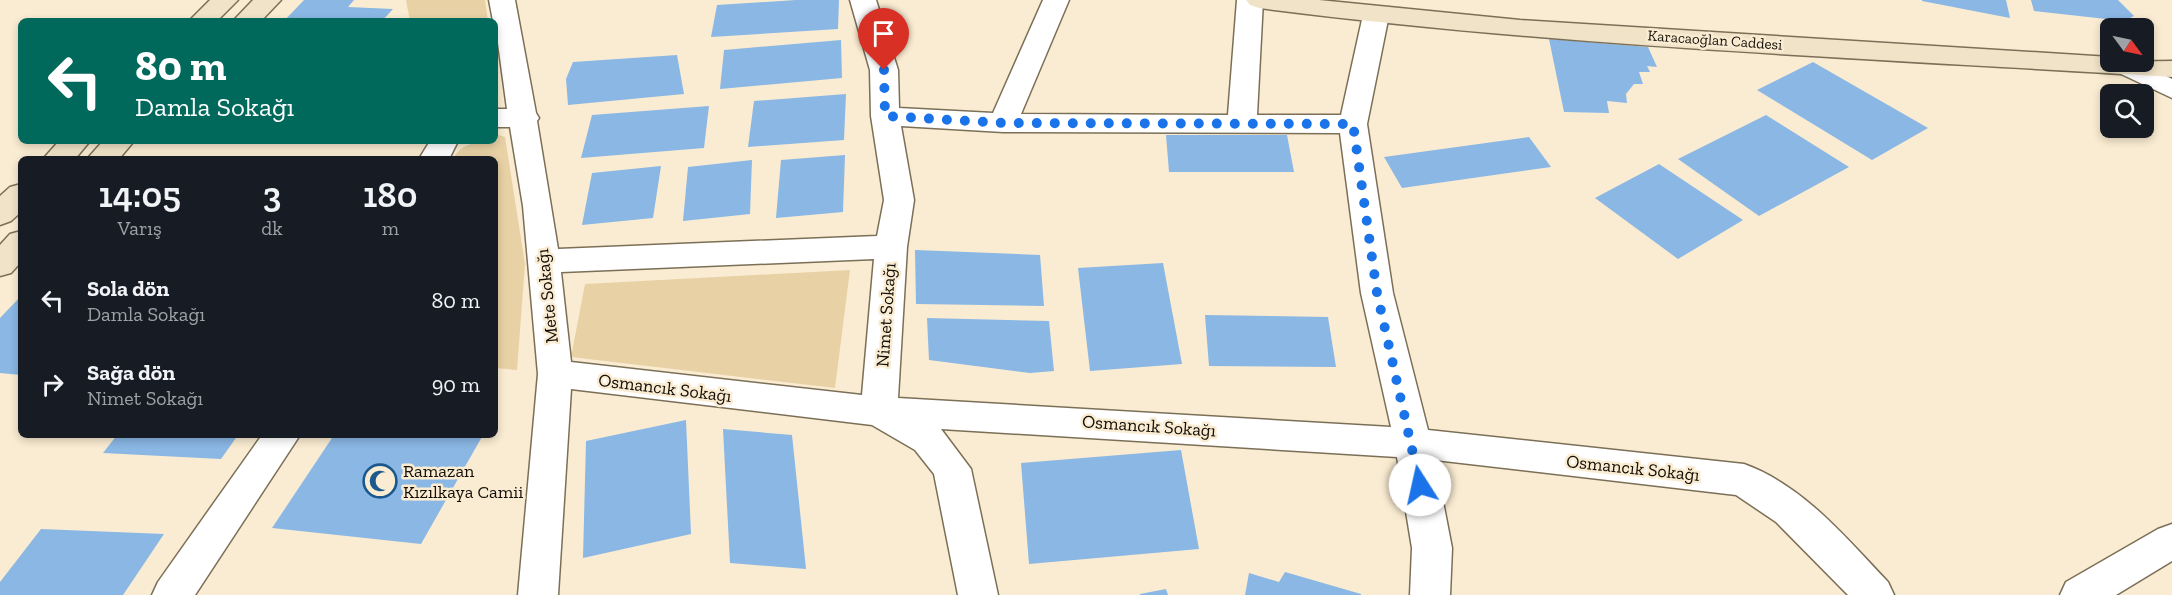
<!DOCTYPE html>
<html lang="tr">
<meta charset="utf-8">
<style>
:root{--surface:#171b24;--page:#242831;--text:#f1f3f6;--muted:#9ea1a6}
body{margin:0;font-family:"Zilla Slab",serif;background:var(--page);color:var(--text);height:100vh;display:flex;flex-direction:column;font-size:22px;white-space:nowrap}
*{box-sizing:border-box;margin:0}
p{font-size:20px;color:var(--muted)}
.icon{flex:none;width:33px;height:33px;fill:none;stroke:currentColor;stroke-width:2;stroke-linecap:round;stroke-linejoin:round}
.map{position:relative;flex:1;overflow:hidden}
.panel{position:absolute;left:18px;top:156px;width:480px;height:282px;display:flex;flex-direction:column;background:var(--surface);border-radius:9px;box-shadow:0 3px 9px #0003}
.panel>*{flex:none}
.top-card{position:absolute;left:18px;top:18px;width:480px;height:126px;border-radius:9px;box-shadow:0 3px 9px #0003;background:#00695c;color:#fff;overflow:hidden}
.needle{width:39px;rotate:123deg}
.buttons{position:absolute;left:2100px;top:18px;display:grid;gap:12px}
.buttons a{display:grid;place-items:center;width:54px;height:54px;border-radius:9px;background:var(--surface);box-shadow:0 3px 9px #0003;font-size:30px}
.pin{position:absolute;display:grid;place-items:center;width:51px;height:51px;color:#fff;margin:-62px -26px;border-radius:50% 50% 50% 0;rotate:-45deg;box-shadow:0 0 6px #0007}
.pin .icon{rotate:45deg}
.me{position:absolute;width:66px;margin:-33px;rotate:350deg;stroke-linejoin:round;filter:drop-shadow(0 0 4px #0008)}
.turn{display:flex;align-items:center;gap:21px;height:126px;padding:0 18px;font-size:27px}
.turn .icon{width:78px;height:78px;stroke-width:2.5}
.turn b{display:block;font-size:42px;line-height:51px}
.eta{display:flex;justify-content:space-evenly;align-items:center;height:102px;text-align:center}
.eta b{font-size:36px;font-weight:600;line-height:42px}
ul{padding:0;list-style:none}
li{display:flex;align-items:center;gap:18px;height:84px;padding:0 18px}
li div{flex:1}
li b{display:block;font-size:22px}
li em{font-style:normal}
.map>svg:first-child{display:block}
</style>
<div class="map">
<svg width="2172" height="595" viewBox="0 0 2172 595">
<rect width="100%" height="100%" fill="#faecd2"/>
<g fill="#e8d1a5">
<path d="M406,0H485L488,21H410Z"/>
<path d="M495,134L505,137L525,264L517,370L495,368V159H453C460,143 480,141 495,141Z"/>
<path d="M850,270L835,388L571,357L585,284Z"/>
</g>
<g fill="#8ab7e4">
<path d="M304,0H354L348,7L393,9L382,21H284Z"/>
<path d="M796,0H839L838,29L711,37L717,5Z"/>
<path d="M1922,0H2006L2010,18L1922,1Z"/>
<path d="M2031,0H2118L2134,16L2124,21L2034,11Z"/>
<path d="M1549,39L1648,47L1657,67L1647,66L1650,72H1639L1643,84H1634L1626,94L1627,103L1607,101L1609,113L1564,112Z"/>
<path d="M841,40L842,78L720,89L724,50Z"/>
<path d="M677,55L684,94L568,105L566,79L573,62Z"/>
<path d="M1813,62L1928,128L1872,160L1757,90Z"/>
<path d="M846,94L844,140L748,147L754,101Z"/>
<path d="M709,106L704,148L581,158L592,115Z"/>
<path d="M1766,115L1849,167L1759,216L1678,159Z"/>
<path d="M1166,135H1287L1294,172H1169Z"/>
<path d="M1529,137L1551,167L1402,188L1384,157Z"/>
<path d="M845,155L843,212L776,218L781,160Z"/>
<path d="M752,160L750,214L683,221L688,167Z"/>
<path d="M1659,164L1743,220L1678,259L1595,198Z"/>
<path d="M661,166L653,218L582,225L592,173Z"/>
<path d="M915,250L1040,255L1044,306L916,304Z"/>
<path d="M1163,263L1182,364L1090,371L1078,268Z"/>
<path d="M21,296V375L0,373V318Z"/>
<path d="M1205,315L1328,317L1336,367L1209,366Z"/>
<path d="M927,318L1049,321L1054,371L1030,373L929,360Z"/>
<path d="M686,420L691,534L583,558L586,441Z"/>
<path d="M723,429L792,435L806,569L730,563Z"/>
<path d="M117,435H238L221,459L103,453Z"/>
<path d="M334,435H483L421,544L272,528Z"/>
<path d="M1181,450L1199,549L1029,564L1021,463Z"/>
<path d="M41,529L164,534L123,595H0V582Z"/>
<path d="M1285,572L1361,594V595H1245L1249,573L1279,582Z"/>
<path d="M1166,589L1168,595H1140V594Z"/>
</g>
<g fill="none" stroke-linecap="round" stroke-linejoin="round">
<defs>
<g id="street">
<path d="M489,0H515L536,113L539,118L537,121L558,249L877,236L884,200L871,116L870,70L850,0H876L898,70L899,108L993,113L1043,0H1069L1021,114L1228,115L1237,0H1263L1257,115H1341L1363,15L1367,10L1376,7L1385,10L1389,15L1367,124L1393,293L1428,430L1744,464C1803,485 1847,539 1888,582L1894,595H1848L1776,522L1736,495L1435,460L1452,548L1450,595H1410L1412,548L1397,457L941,429L971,469L998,595H958L934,474L915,450L872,425L571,389L558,595H518L538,374L523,206L510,127H495V109H507L495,21H493ZM901,126L1003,132L1340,133L1361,293L1391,427L898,398L907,247L914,200ZM874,259L862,395L571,362L561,272Z"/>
<path d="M2119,62H2139L2172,79V98L2119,73L2115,67Z"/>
<path d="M430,141H458L449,159H419Z"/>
<path d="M262,435H300L195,595H152L158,582Z"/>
<path d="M2172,524V561L2116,595H2060L2066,582L2158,529Z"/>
</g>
<g id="secondary">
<path d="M210,0H238L217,21H189Z"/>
<path d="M253,0H281L261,21H233Z"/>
<path d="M1246,0H1319L1520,20L2110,57V62L2172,61V77C1868,58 1562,47 1259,8L1250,5Z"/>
<path d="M59,141H90L75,159H43Z"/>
<path d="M103,141H134L119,159H87Z"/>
<path d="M21,184V212L11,221L0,225V196L10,187Z"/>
<path d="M21,231V262L11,273L0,276V245L10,234Z"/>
</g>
</defs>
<use href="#street" stroke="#7b6f57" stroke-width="3"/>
<use href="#secondary" stroke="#7b6f57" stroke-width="3"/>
<use href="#street" fill="#fff" fill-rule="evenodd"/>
<use href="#secondary" fill="#f0e3c7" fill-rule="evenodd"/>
</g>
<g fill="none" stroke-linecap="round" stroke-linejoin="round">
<path stroke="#1a73e8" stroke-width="10" stroke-dasharray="0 18" d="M884,70L885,116L1003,123L1353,124L1377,293L1420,485"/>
</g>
<defs>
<symbol id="mosque-ring" viewBox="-11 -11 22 22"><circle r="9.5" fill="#faecd2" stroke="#1a588e" stroke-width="1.5"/><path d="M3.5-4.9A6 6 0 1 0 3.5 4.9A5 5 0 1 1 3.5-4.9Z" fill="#1a588e"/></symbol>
</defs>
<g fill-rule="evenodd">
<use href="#mosque-ring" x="361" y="462" width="38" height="38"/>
</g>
<g text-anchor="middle" stroke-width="5" stroke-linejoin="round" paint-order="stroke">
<g font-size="15" fill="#120d05" stroke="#faecd2">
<text transform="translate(1715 40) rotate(4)" y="5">Karacaoğlan Caddesi</text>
</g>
<g font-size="18" fill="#120d05" stroke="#faecd2">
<text transform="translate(547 296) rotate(-96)" y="6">Mete Sokağı</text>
<text transform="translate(886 315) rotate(-86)" y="6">Nimet Sokağı</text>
<text transform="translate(665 388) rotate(7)" y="6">Osmancık Sokağı</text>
<text transform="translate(1149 426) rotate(4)" y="6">Osmancık Sokağı</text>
<text transform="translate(1633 468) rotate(6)" y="6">Osmancık Sokağı</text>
</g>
<g font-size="18" fill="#120d05" stroke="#faecd2" text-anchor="start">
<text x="403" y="477">Ramazan<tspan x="403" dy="21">Kızılkaya Camii</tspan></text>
</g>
</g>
</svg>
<div class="buttons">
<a><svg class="needle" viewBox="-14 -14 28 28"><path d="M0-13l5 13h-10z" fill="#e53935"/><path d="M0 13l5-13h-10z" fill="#9ea1a6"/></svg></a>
<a><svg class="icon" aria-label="search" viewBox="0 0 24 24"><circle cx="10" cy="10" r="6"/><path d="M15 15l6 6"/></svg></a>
</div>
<div class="pin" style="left:884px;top:70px;background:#d93025"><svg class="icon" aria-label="arrive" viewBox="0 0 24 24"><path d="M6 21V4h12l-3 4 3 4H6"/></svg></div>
<svg class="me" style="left:1420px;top:485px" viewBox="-20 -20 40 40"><circle r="19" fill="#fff"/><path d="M0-13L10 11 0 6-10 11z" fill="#1a73e8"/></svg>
<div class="top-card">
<div class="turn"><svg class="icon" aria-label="left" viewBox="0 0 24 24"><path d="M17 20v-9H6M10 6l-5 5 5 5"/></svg><div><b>80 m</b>Damla Sokağı</div></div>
</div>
<section class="panel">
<div class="eta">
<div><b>14:05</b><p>Varış</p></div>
<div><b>3</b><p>dk</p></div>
<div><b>180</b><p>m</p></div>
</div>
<ul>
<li><svg class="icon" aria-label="left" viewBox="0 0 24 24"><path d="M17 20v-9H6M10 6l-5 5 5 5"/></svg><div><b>Sola dön</b><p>Damla Sokağı</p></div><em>80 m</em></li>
<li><svg class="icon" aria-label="right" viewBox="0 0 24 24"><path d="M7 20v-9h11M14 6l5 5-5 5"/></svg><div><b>Sağa dön</b><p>Nimet Sokağı</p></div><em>90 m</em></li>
</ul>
</section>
</div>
